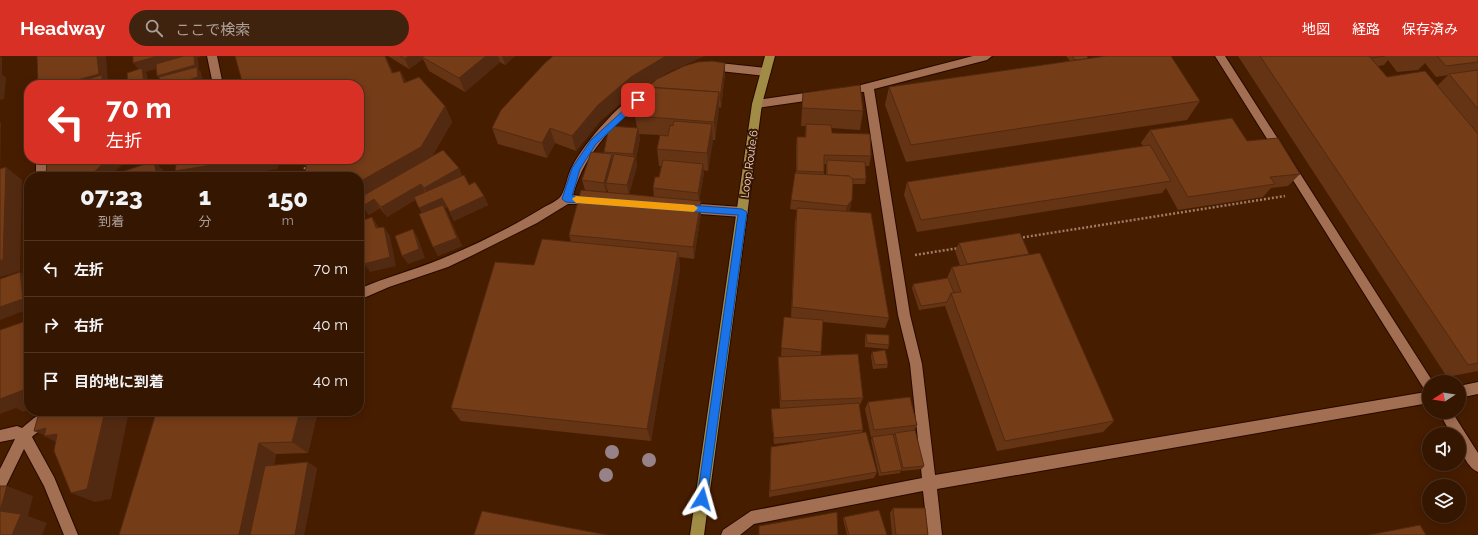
<!DOCTYPE html>
<html lang="ja">
<meta charset="utf-8">
<style>
:root{--surface:#351600;--page:#40230f;--text:#f1f3f6;--muted:#aa9f99;--line:#4f3522;--accent:#d93025}
body{margin:0;font-family:Raleway,"Noto Sans JP",sans-serif;background:var(--page);color:var(--text);height:100vh;display:flex;flex-direction:column;font-size:15px;white-space:nowrap}
*{box-sizing:border-box;margin:0}
p{font-size:13px;color:var(--muted)}
.icon{flex:none;width:22px;height:22px;fill:none;stroke:currentColor;stroke-width:2;stroke-linecap:round;stroke-linejoin:round}
.map{position:relative;flex:1;overflow:hidden}
.panel{position:absolute;left:24px;top:116px;width:340px;height:244px;display:flex;flex-direction:column;background:var(--surface);border-radius:16px;box-shadow:0 2px 10px #0003,0 0 0 1px var(--line)}
.panel>*{flex:none}
.guide{position:absolute;left:24px;top:24px;width:340px;height:84px;border-radius:16px;box-shadow:0 2px 10px #0003,0 0 0 1px var(--line);background:#d93025;color:#fff;overflow:hidden}
.needle{width:26px;rotate:258deg}
.buttons{position:absolute;left:1422px;top:319px;display:grid;gap:8px}
.buttons a{display:grid;place-items:center;width:44px;height:44px;border-radius:50%;background:var(--surface);box-shadow:0 2px 10px #0003,0 0 0 1px var(--line);font-size:20px}
.pin{position:absolute;display:grid;place-items:center;width:34px;height:34px;color:#fff;margin:-17px;border-radius:8px;box-shadow:0 2px 6px #0006}
.me{position:absolute;width:44px;margin:-22px;rotate:8deg;stroke-linejoin:round;filter:drop-shadow(0 0 3px #0008)}
.turn{display:flex;align-items:center;gap:14px;height:84px;padding:0 16px;font-size:18px}
.turn .icon{width:52px;height:52px;stroke-width:2.5}
.turn b{display:block;font-size:28px;line-height:34px}
.eta{display:flex;justify-content:space-evenly;align-items:center;height:68px;text-align:center}
.eta b{font-size:24px;font-weight:800;line-height:28px}
ul{padding:0;list-style:none}
li{display:flex;align-items:center;gap:12px;height:56px;padding:0 16px;border-top:1px solid var(--line)}
li div{flex:1}
li b{display:block;font-size:15px}
li em{font-style:normal}
header{display:flex;align-items:center;gap:24px;box-sizing:border-box;height:56px;padding:0 20px;background:var(--accent);color:#fff}
header strong{font-size:19px}
nav{display:flex;gap:22px;margin-inline-start:auto;font-size:14px}
.search{width:280px;height:36px;background:var(--page);display:flex;align-items:center;gap:10px;box-sizing:border-box;padding:0 14px;border-radius:22px;color:var(--muted);font-size:15px}
.map>svg:first-child{display:block}
</style>
<header>
<strong>Headway</strong>
<div class="search"><svg class="icon" aria-label="search" viewBox="0 0 24 24"><circle cx="10" cy="10" r="6"/><path d="M15 15l6 6"/></svg>ここで検索</div>
<nav><a>地図</a><a>経路</a><a>保存済み</a></nav>
</header>
<div class="map">
<svg width="1478" height="479" viewBox="0 0 1478 479">
<rect width="100%" height="100%" fill="#471d00"/>
<g fill="none" stroke-linecap="round" stroke-linejoin="round">
<defs>
<g id="minor">
<path d="M207,0H217L223,29H213Z"/>
<path d="M973,0H992L987,4L874,33L910,259L922,308L935,419L1426,336L1215,0H1225L1433,326H1429V347L937,433L942,479H928L923,435L754,468L740,479H721L723,474L751,455L922,422L910,308L898,259L864,36H857L856,33L861,29Z"/>
<path d="M710,6L766,12L771,16L766,20L710,14L705,10Z"/>
<path d="M651,30L655,31L656,34L655,37C617,64 586,93 573,139L598,142L600,145L598,148H568L537,167L471,200L448,211L389,231L359,244V233C386,221 414,214 441,203C475,189 510,172 541,153C547,149 558,145 561,140C566,132 567,120 572,111C583,88 626,38 651,30Z"/>
<path d="M819,35L824,39L819,43L757,52L752,48L757,44Z"/>
<rect x="36" y="103" width="10" height="18"/>
<path d="M686,147L742,151L746,153L748,156L746,159L742,161L686,157L682,155L680,152L682,149Z"/>
<path d="M1478,326V338L1459,342V330Z"/>
<path d="M47,355H65C63,360 39,374 32,381L54,421L78,479H64L44,430L24,393L5,432L0,434V413L15,383L0,386V374L17,370L22,372L34,362Z"/>
<path d="M1439,356H1452L1478,397V416C1465,410 1459,391 1459,378H1451Z"/>
</g>
<path id="major" d="M765,0H775L762,48L704,479H690L752,48Z"/>
</defs>
<use href="#minor" stroke="#270800" stroke-width="2"/>
<use href="#major" stroke="#270800" stroke-width="2"/>
<g stroke="#9f7c66" stroke-width="2.5" stroke-dasharray="2 2" stroke-linecap="butt">
<path d="M303,121L307,103"/>
<path d="M1019,182L1285,140"/>
<path d="M915,199L959,192"/>
</g>
<use href="#minor" fill="#a26f53" fill-rule="evenodd"/>
<use href="#major" fill="#a08c45" fill-rule="evenodd"/>
</g>
<g fill="#978289">
<circle cx="612" cy="396" r="7"/>
<circle cx="649" cy="404" r="7"/>
<circle cx="606" cy="419" r="7"/>
</g>
<g fill="#653415" fill-rule="evenodd">
<path d="M388,0H515L505,9L500,6L465,36L429,15L423,3L409,13Z"/>
<path d="M1066,0H1087L1088,3L1200,45L1187,64L906,106L885,49L889,31L1070,5Z"/>
<path d="M1238,0H1478V315L1447,321ZM1388,4L1397,16L1418,14L1425,7L1436,21L1448,19L1437,30L1387,21L1378,10L1384,9Z"/>
<path d="M698,3L668,16L644,31H649L725,17L721,52L719,51L715,84H712L708,115L703,114L704,117L699,145L701,157L694,203L679,201L680,213L651,385L461,365L451,352L534,209L571,186L569,179L622,138L608,136L607,133L606,136L585,134L582,124L604,97V96L637,72L635,60L643,32L633,37L601,64L576,95L555,87L547,102L498,88L492,72ZM639,78L660,79L657,93L659,110H661L659,121L653,132L654,141L629,138L637,110L636,103L640,82Z"/>
<path d="M391,12L393,17L400,15L406,26L445,50L452,66L432,100L459,112L462,120L469,129L484,140L488,149L454,165L447,151L445,152L462,190L438,200L422,157L415,144L387,161L380,152L369,159L360,146L359,147V121Z"/>
<path d="M803,37L863,55L860,74L831,72L832,77L871,100L869,110H865L866,123L865,128H852L850,154L848,156L889,262L885,272L823,266L821,296V299L863,342L860,349H859L863,374L862,377L877,416L874,422L769,441L771,391L814,384L774,388L771,360V353L801,351L780,352L778,308V301L789,300H781L784,261L791,262L795,165L797,154L790,153L791,144L796,117V91L797,81H805L806,70H801ZM824,108H826V119H824Z"/>
<path d="M1150,74L1247,85L1300,118L1288,130L1271,132L1263,141L1178,154L1166,132L1162,137L917,176L904,139L907,126L1143,90L1141,87Z"/>
<path d="M959,187L1029,198L1114,365L1103,376L997,395L945,250L919,254L912,232L913,228L947,222L952,211L960,209L955,195Z"/>
<path d="M866,278L889,289L888,293L865,291V282Z"/>
<path d="M872,296L888,308L887,312L873,313L871,300Z"/>
<path d="M868,346L917,369L914,375L924,410L922,413L902,415L901,414L900,417L879,420L871,384L872,381L893,380L895,378L871,381L865,353Z"/>
<path d="M157,355H318L308,397L276,398L274,409L317,412L304,479Z"/>
<path d="M893,452L928,479H892L890,457Z"/>
<path d="M844,461L887,479H847L843,463Z"/>
</g>
<g fill="#522a11">
<path d="M0,0L2,1V18L6,22L4,43L0,44Z"/>
<path d="M97,0H106L108,26L111,29H59Z"/>
<path d="M158,0H200V1L197,2L198,3L199,14L201,16L203,27L194,29H171L162,25L157,20L194,3L145,16L147,18L148,29H144L142,17L133,7Z"/>
<path d="M385,0L391,12L400,33L392,17Z"/>
<path d="M409,0H427L422,1L423,3L409,13L405,3Z"/>
<path d="M486,0H498L500,6L465,36L459,22Z"/>
<path d="M502,0H515L505,9Z"/>
<path d="M666,0H706L698,3L668,16L633,37L601,64L576,95L572,80L598,49L631,21Z"/>
<path d="M725,7V17L721,52L720,42Z"/>
<path d="M400,15L408,31L404,27Z"/>
<path d="M719,36V54L715,84L714,66Z"/>
<path d="M445,50L452,66L429,106L359,147V126Z"/>
<path d="M0,66L1,67L0,121Z"/>
<path d="M712,68L713,86L708,115L707,97Z"/>
<path d="M550,72L555,87L547,102L542,87Z"/>
<path d="M638,72L640,82L636,103L637,110L629,139L627,129L634,105L633,98Z"/>
<path d="M612,98L614,108L606,127L607,133L606,136L604,127Z"/>
<path d="M108,103H123L122,109L109,121H89Z"/>
<path d="M249,103H279L278,113L227,121H181L175,115Z"/>
<path d="M154,105L163,114L164,121H157Z"/>
<path d="M703,108L704,117L699,146L698,137Z"/>
<path d="M6,111L22,124L20,215L0,221V204Z"/>
<path d="M459,112L463,122L430,141L424,132Z"/>
<path d="M421,128L426,137L387,161L381,151Z"/>
<path d="M484,140L488,149L454,165L450,156Z"/>
<path d="M442,142L447,151L445,152L462,190L438,200L433,191L425,161L419,152Z"/>
<path d="M374,143L380,152L369,159L363,150Z"/>
<path d="M852,144L850,154L845,159L847,150Z"/>
<path d="M701,145V157L694,203L693,191Z"/>
<path d="M372,161L378,170L382,181L376,172Z"/>
<path d="M384,171L390,180L396,210L370,216L364,208Z"/>
<path d="M413,173L418,182L425,202L408,208L402,200Z"/>
<path d="M678,196L680,213L651,385L647,373Z"/>
<path d="M20,216L29,222V253L0,264V251Z"/>
<path d="M0,296L29,332V354L23,356L16,352L0,358Z"/>
<path d="M105,355H129L111,443L95,446L71,437Z"/>
<path d="M300,355H318L308,397L292,386Z"/>
<path d="M46,372L81,389L68,392L44,380H46L34,375Z"/>
<path d="M259,387L276,398L259,479H239Z"/>
<path d="M308,406L317,412L304,479H295Z"/>
<path d="M7,430L33,440L28,460L47,467L42,479H12L0,455Z"/>
</g>
<g fill="#753c18" stroke="#522a11">
<path d="M37,0H97L99,18L59,29H38Z"/>
<path d="M133,0H158L133,7Z"/>
<path d="M184,0H194L195,9L157,20L156,8Z"/>
<path d="M235,0H385L392,17L400,15L404,27L419,21L445,50L421,91L359,126V121H304V120L308,103H359V29H243Z"/>
<path d="M400,0H409L405,3Z"/>
<path d="M424,0H486L459,22L422,1Z"/>
<path d="M553,0H666L631,21L598,49L572,80L550,72L542,87L492,72L501,54L545,7Z"/>
<path d="M1072,0H1087L1088,3L1075,4Z"/>
<path d="M1106,0H1171L1200,45L911,89L889,31Z"/>
<path d="M1260,0H1369L1387,21L1425,15L1478,78V307L1468,309Z"/>
<path d="M1369,0H1385L1371,2Z"/>
<path d="M1437,0H1478V6L1446,10Z"/>
<path d="M712,5L725,7L720,42L719,41V36L649,31L650,29L657,23L684,10L698,6Z"/>
<path d="M197,11L198,21L171,29H160L159,21Z"/>
<path d="M142,12L144,29H128L127,17Z"/>
<path d="M1478,14V53L1449,18Z"/>
<path d="M102,19V29H67Z"/>
<path d="M860,29L863,55L802,52L803,37Z"/>
<path d="M643,31L719,36L714,66L635,60Z"/>
<path d="M1232,62L1247,85L1278,82L1300,118L1270,121L1275,128L1188,141L1150,74Z"/>
<path d="M674,65L712,68L707,97L657,93L660,79L668,80L670,69L673,70Z"/>
<path d="M806,68L831,69L832,77L870,78L871,100L824,99V116L797,115V81H806Z"/>
<path d="M609,70L638,72L633,98L604,96Z"/>
<path d="M1150,89L1171,125L921,164L907,126Z"/>
<path d="M443,94L459,112L424,132L421,128L381,151L374,143L363,150L359,145V142Z"/>
<path d="M591,96L612,98L604,127L582,124Z"/>
<path d="M614,98L635,101L627,129L606,127Z"/>
<path d="M47,103H108L89,121H46Z"/>
<path d="M177,103H249L175,115Z"/>
<path d="M663,104L703,108L698,137L653,132L655,121H659Z"/>
<path d="M827,104L865,106L866,123H852L849,120L827,119Z"/>
<path d="M154,105L157,121H107Z"/>
<path d="M6,111L3,204H0V113Z"/>
<path d="M795,117L849,120L853,123L852,144L847,150L791,144Z"/>
<path d="M464,119L469,129L475,126L484,140L450,156L442,142L419,152L414,141Z"/>
<path d="M581,134L701,145L693,191L569,179Z"/>
<path d="M443,149L457,182L433,191L419,158Z"/>
<path d="M797,152L871,157L889,262L792,251Z"/>
<path d="M372,161L376,172L384,171L390,201L364,208L359,179V166Z"/>
<path d="M413,173L419,193L402,200L395,180Z"/>
<path d="M1020,177L1029,198L967,208L959,187Z"/>
<path d="M542,183L678,196L647,373L451,352L495,206L534,209Z"/>
<path d="M1040,197L1114,365L1005,385L951,237L961,236L952,211Z"/>
<path d="M20,216L23,243L0,251V223Z"/>
<path d="M948,222L954,237H951L947,246L921,250L913,228Z"/>
<path d="M784,261L823,264L821,296L781,292Z"/>
<path d="M29,264V332L0,343V274Z"/>
<path d="M866,278L889,279V289L867,287Z"/>
<path d="M885,294L888,308L875,309L872,296Z"/>
<path d="M858,298L863,342L781,345L778,301Z"/>
<path d="M910,341L917,369L874,374L868,346Z"/>
<path d="M859,347L863,374L774,382L771,353Z"/>
<path d="M48,355H105L87,433L71,437L54,395L57,378L44,380L46,372L34,375L39,357Z"/>
<path d="M157,355H300L292,386L259,387L239,479H119L156,357Z"/>
<path d="M915,374L924,410L903,412L895,377Z"/>
<path d="M866,376L877,416L770,435L771,391Z"/>
<path d="M893,378L902,414L881,417L872,381Z"/>
<path d="M308,406L295,479H250L265,410Z"/>
<path d="M0,430H7L0,455L21,458L12,479H0Z"/>
<path d="M893,452H925L928,479H896Z"/>
<path d="M879,454L887,479H849L844,461Z"/>
<path d="M482,455L607,479H474Z"/>
<path d="M837,456L838,479H759V470Z"/>
<path d="M1420,469L1426,479H1369Z"/>
</g>
<path fill="#1a73e8" stroke="#114b97" d="M638,41L641,42V46L596,88L580,113L572,140L742,153L747,156L707,443L706,446L702,448L699,446L697,443L738,159L566,146L562,143L572,112L591,84Z"/>
<path fill="#f59e0b" d="M576,140L694,149L698,152L694,156L576,147L572,143Z"/>
<g text-anchor="middle" stroke-width="4" stroke-linejoin="round" paint-order="stroke">
<g font-size="11" fill="#f8dbcc" stroke="#371703">
<text transform="translate(749 108) rotate(-82)" y="4">Loop Route 6</text>
</g>
</g>
</svg>
<div class="buttons">
<a><svg class="needle" viewBox="-14 -14 28 28"><path d="M0-13l5 13h-10z" fill="#e53935"/><path d="M0 13l5-13h-10z" fill="#aa9f99"/></svg></a>
<a><svg class="icon" aria-label="sound" viewBox="0 0 24 24"><path d="M4 9h4l5-4v14l-5-4H4zM17 9q2 3 0 6"/></svg></a>
<a><svg class="icon" aria-label="layers" viewBox="0 0 24 24"><path d="M12 4l9 5-9 5-9-5zM3 14l9 5 9-5"/></svg></a>
</div>
<div class="pin" style="left:638px;top:44px;background:#d93025"><svg class="icon" aria-label="arrive" viewBox="0 0 24 24"><path d="M6 21V4h12l-3 4 3 4H6"/></svg></div>
<svg class="me" style="left:702px;top:443px" viewBox="-20 -20 40 40"><path d="M0-17L14 15 0 8-14 15z" fill="#1a73e8" stroke="#fff" stroke-width="4"/></svg>
<div class="guide">
<div class="turn"><svg class="icon" aria-label="left" viewBox="0 0 24 24"><path d="M17 20v-9H6M10 6l-5 5 5 5"/></svg><div><b>70 m</b>左折</div></div>
</div>
<section class="panel">
<div class="eta">
<div><b>07:23</b><p>到着</p></div>
<div><b>1</b><p>分</p></div>
<div><b>150</b><p>m</p></div>
</div>
<ul>
<li><svg class="icon" aria-label="left" viewBox="0 0 24 24"><path d="M17 20v-9H6M10 6l-5 5 5 5"/></svg><div><b>左折</b></div><em>70 m</em></li>
<li><svg class="icon" aria-label="right" viewBox="0 0 24 24"><path d="M7 20v-9h11M14 6l5 5-5 5"/></svg><div><b>右折</b></div><em>40 m</em></li>
<li><svg class="icon" aria-label="arrive" viewBox="0 0 24 24"><path d="M6 21V4h12l-3 4 3 4H6"/></svg><div><b>目的地に到着</b></div><em>40 m</em></li>
</ul>
</section>
</div>
